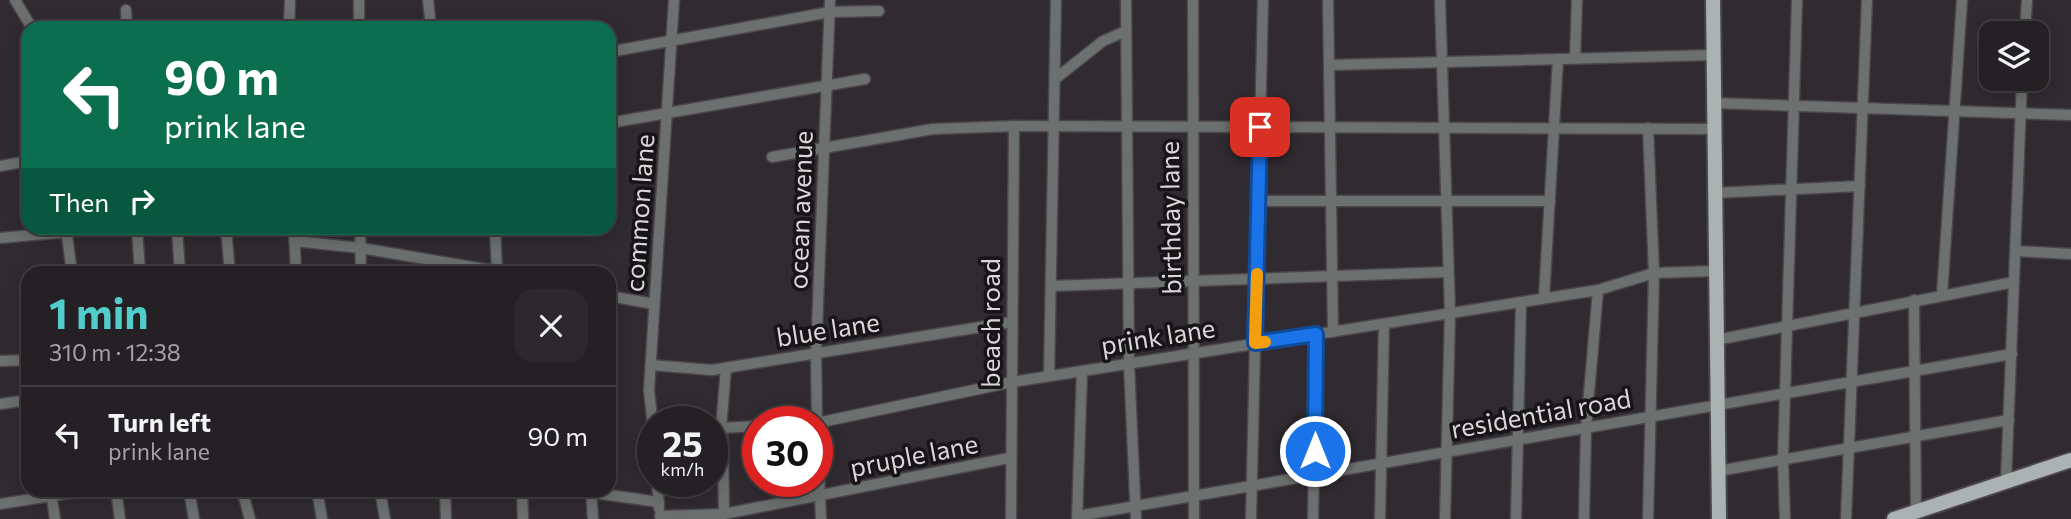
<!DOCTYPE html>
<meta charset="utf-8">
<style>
:root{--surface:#242024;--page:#2c282c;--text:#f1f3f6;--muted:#a3a3a6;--line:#413e41;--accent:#52cdcc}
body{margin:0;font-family:Commissioner,sans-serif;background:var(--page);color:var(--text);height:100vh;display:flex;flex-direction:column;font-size:26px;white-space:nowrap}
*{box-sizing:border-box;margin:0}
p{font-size:23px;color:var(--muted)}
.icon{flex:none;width:38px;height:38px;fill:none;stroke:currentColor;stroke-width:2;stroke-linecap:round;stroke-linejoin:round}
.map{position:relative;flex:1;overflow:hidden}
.drawer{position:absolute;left:21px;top:266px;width:595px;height:231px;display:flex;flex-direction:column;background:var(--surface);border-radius:21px;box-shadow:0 4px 18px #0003,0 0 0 2px var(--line)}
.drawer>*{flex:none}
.banner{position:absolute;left:21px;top:21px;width:595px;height:214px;border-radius:21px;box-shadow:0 4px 18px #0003,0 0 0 2px var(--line);background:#0b6e4f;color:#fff;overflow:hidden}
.controls{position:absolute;left:1979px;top:21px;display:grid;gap:14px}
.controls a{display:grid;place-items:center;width:70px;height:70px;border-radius:14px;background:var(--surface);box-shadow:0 4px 18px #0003,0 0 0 2px var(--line);font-size:35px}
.speed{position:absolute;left:637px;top:406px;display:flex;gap:14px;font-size:35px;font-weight:700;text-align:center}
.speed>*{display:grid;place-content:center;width:91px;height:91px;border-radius:50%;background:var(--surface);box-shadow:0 4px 18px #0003,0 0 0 2px var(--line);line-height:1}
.speed small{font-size:18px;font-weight:400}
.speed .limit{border:10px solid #d22;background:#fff;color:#111}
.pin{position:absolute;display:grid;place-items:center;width:60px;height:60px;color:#fff;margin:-30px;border-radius:14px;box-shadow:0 4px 10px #0006}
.me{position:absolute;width:77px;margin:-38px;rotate:0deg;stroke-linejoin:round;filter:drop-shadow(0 0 5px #0008)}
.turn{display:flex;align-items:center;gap:24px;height:147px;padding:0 28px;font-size:32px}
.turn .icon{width:91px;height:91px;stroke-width:2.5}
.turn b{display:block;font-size:49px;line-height:60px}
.then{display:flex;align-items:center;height:66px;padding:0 28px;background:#0003;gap:14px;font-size:26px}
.round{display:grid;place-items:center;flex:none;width:74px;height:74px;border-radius:21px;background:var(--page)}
.summary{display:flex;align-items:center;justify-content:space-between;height:119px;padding:0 28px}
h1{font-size:42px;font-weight:700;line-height:52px;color:var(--accent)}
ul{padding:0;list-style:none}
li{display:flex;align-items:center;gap:21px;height:98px;padding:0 28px;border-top:2px solid var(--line)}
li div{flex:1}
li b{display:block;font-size:26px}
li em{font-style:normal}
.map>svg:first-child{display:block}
</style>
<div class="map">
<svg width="2071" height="519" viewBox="0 0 2071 519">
<rect width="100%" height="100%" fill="#302b30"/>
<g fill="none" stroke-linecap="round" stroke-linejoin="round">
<defs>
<g id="street">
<path d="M15,0L32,28"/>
<path d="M359,0V28"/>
<path d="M428,0L431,28"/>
<path d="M1126,0L1129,364L1136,519"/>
<path d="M1193,0L1194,519"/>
<path d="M1328,0L1333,332"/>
<path d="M1440,0L1450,313L1445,519"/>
<path d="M126,10L127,28"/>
<path d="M289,28L290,0"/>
<path d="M2025,33L2027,0"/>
<path d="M609,52L830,12L879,11"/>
<path d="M1575,59L1577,0"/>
<path d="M1330,65L1713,55"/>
<path d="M1055,79L1103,41L1126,31"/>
<path d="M1714,103L2071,115"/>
<path d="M609,123L865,79"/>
<path d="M772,157L933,129L1014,126L1714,129"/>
<path d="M0,166L28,161"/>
<path d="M1715,193L1860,186"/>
<path d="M1258,201H1550"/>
<path d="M66,228L72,273"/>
<path d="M137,228L140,273"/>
<path d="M177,228L180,273"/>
<path d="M226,228L230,273"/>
<path d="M294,228L296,273"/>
<path d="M360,228L361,273"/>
<path d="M495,228L497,271"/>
<path d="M0,238L67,232"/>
<path d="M294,241L361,248L508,273"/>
<path d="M2016,251L2071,254"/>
<path d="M1051,286L1448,272"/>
<path d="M1942,295L1962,0"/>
<path d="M609,296L654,304"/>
<path d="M1544,298L1558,59"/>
<path d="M1914,300L1916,512"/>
<path d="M1716,340L2014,282"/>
<path d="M0,361L28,360"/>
<path d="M651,365L712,370L1012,322"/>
<path d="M1049,376L1056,0"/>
<path d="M0,404L28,400"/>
<path d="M817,422L816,354L830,0"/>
<path d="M817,423L1012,382L1598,290L1654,273L1715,271"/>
<path d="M817,423L821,519"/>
<path d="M653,428L649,390L674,0"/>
<path d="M721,428L726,368"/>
<path d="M723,444L724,514"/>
<path d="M712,446L723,444L721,428L758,426"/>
<path d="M1718,471L2009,420"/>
<path d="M657,481L659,508"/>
<path d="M2006,482L2022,79"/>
<path d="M116,490L120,519"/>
<path d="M189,490L194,519"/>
<path d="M242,490L250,519"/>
<path d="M317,490L322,519"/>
<path d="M380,490L385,519"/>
<path d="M445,490L446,519"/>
<path d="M522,490L523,519"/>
<path d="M573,490L659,502"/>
<path d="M591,490L593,519"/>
<path d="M51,491L55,519"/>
<path d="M0,504L89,490"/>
<path d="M660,516L724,514L1009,458"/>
<path d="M1078,516L2012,354"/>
<path d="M1011,519L1014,126"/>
<path d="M1077,519L1082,371"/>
<path d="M1251,519L1263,0"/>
<path d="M1313,519L1316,335"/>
<path d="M1380,519L1384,324"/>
<path d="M1516,519L1521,302"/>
<path d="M1584,519L1586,428L1598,290"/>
<path d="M1648,519L1654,273L1648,128"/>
<path d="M1785,519L1783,460L1797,0"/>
<path d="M1846,519L1867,0"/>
</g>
<g id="primary">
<path d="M1713,0L1719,519"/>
<path d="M1894,519L2071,460"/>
</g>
</defs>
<use href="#street" stroke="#4b464b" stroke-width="13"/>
<use href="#primary" stroke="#4b464b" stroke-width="18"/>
<use href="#street" stroke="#6c706f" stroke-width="10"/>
<use href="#primary" stroke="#aab2b2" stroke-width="14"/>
</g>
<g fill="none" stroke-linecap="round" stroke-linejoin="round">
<defs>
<path id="route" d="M1260,127L1255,343L1316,334L1315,451"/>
</defs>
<use href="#route" stroke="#114b97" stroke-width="18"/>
<use href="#route" stroke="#1a73e8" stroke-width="12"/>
<path stroke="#f59e0b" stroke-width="12" d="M1257,274L1255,343L1265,342"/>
</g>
<g text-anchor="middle" stroke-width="7" stroke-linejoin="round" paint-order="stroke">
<g font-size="26" fill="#dad6da" stroke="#171517">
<text transform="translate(801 210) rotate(-88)" y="9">ocean avenue</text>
<text transform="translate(640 213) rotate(-86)" y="9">common lane</text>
<text transform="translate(1171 218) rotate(-91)" y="9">birthday lane</text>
<text transform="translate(991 323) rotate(-90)" y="9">beach road</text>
<text transform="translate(828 330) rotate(-9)" y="9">blue lane</text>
<text transform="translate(1158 337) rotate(-9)" y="9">prink lane</text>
<text transform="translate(1541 414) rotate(-10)" y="9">residential road</text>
<text transform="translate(914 456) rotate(-11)" y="9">pruple lane</text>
</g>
</g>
</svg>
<div class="controls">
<a><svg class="icon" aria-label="layers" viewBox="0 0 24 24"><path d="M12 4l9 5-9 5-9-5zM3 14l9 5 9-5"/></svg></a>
</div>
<div class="speed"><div>25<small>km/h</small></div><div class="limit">30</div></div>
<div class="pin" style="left:1260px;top:127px;background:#d93025"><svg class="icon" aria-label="arrive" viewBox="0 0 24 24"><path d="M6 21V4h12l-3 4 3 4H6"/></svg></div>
<svg class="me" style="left:1315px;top:451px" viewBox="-20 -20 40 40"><circle r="17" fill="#1a73e8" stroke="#fff" stroke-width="3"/><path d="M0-11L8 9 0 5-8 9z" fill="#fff"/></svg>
<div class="banner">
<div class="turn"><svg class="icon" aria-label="left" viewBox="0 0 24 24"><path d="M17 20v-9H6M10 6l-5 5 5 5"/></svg><div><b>90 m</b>prink lane</div></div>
<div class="then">Then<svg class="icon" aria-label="right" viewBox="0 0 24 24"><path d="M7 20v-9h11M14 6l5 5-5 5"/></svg></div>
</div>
<section class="drawer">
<div class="summary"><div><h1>1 min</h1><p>310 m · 12:38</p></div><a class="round"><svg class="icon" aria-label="close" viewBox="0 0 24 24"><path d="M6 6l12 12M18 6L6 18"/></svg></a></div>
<ul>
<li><svg class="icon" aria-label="left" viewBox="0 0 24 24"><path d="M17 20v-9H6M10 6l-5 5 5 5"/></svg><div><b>Turn left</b><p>prink lane</p></div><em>90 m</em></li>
</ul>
</section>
</div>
